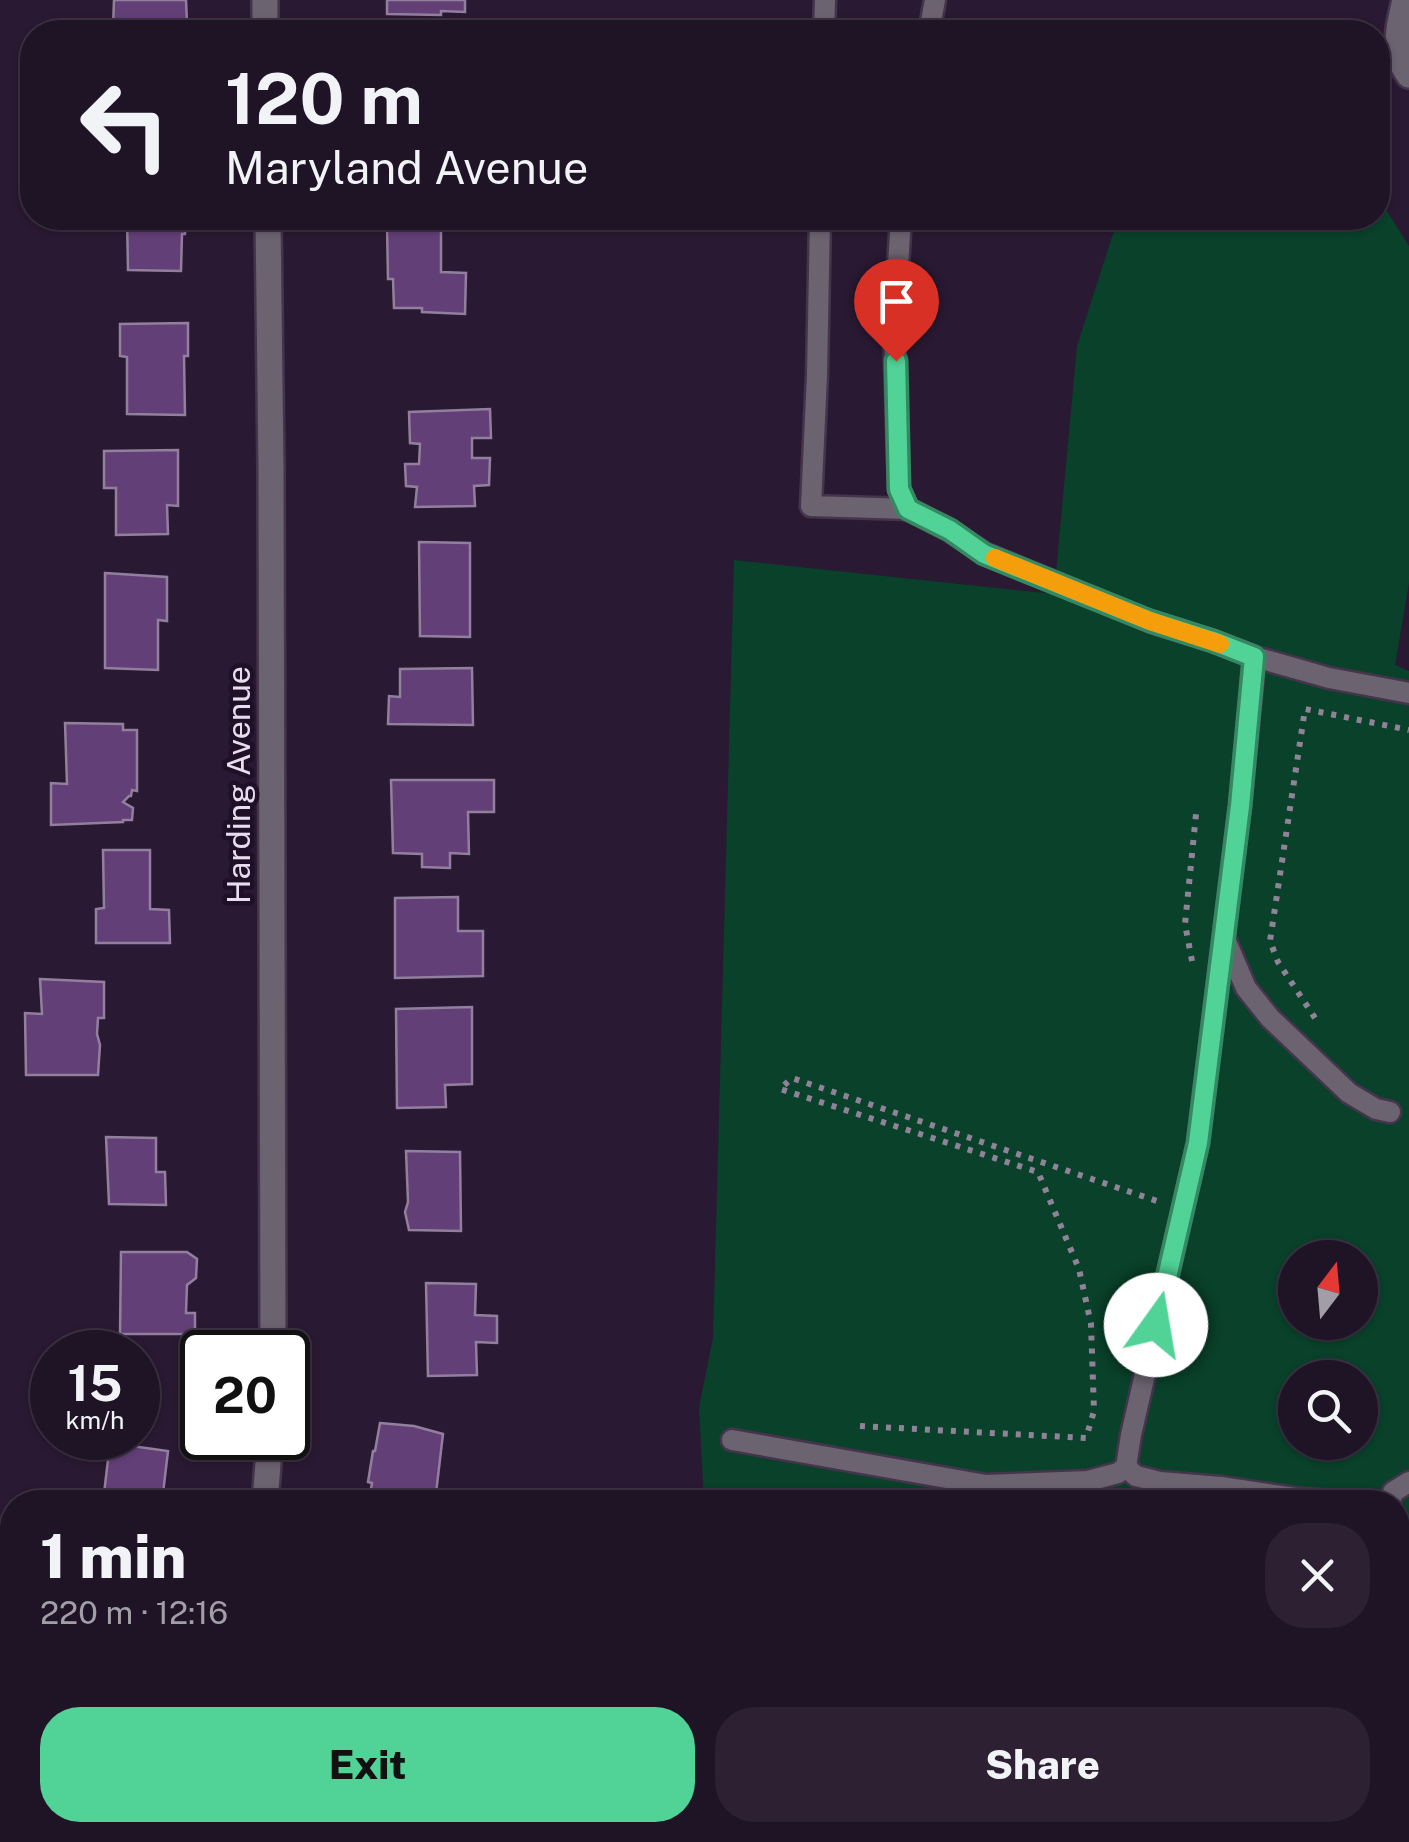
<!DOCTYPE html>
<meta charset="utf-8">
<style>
:root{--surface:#1f1326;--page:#2c2032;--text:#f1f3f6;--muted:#a19ea7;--line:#3c3243;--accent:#51d397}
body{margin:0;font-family:"Public Sans",sans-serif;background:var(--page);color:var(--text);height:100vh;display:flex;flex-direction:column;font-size:38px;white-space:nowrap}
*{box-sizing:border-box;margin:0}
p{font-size:32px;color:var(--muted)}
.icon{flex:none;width:55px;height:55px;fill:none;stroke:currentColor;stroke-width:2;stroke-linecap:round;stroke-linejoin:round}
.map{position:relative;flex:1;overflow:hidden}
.panel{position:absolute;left:0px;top:1490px;width:1410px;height:352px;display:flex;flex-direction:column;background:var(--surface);border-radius:40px 40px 0 0;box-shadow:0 2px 8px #0004,0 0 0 2px var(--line)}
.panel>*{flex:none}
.hud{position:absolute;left:20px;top:20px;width:1370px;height:210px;border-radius:40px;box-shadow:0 2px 8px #0004,0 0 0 2px var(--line);background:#1f1326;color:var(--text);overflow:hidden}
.needle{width:65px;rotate:16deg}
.buttons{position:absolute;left:1278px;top:1240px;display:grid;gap:20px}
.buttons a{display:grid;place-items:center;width:100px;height:100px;border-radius:50%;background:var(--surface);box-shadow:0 2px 8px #0004,0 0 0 2px var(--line);font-size:50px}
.speed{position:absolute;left:30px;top:1330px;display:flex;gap:20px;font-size:50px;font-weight:700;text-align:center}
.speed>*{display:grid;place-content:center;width:130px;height:130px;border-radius:50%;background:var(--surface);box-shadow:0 2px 8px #0004,0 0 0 2px var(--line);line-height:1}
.speed small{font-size:25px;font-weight:400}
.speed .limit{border:5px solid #111;border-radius:15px;background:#fff;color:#111}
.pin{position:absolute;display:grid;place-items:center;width:85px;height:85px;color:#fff;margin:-102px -42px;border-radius:50% 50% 50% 0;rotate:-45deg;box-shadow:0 0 10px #0007}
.pin .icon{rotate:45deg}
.me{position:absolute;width:110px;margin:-55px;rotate:13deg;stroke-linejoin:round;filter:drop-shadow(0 0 8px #0008)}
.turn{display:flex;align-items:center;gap:35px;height:210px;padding:0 40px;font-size:45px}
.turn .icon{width:130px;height:130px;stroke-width:2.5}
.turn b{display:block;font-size:70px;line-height:85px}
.round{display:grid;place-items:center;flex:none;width:105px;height:105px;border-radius:40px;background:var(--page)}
.overview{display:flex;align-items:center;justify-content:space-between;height:170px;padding:0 40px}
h1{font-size:60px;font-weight:800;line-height:75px}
.button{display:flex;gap:20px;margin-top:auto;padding:20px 40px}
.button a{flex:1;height:115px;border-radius:40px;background:var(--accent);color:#111;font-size:40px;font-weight:800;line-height:115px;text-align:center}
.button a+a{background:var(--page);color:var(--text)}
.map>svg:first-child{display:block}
</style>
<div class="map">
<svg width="1409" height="1842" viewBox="0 0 1409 1842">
<rect width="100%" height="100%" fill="#291932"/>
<path fill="#09412a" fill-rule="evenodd" d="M1378,197L1409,246V583L1395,665L1409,671V1842H830L822,1830H1398V1502H704L699,1407L713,1338L734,560L1054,594L1077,346L1118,218H1378ZM1295,1258H1360V1322H1295ZM1295,1378H1360V1442H1295Z"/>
<path fill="#185539" d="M618,1830H822L830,1842H617Z"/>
<g fill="#633f77" stroke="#927f9e" stroke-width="2.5">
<path d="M114,0H186L187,23L176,32H97V28H113Z"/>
<path d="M387,0H465V12L441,11V15L387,14Z"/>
<path d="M127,218H186L185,234H182L181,271L128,270Z"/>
<path d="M387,225L441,226V272L466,273L465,314L422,312V308H394L393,279H388Z"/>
<path d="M188,323V356H184L185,415L127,414V357L120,356V324Z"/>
<path d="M490,409L491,438H472V458H490L489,485L474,486L475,506L415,507L417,487L406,486L405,464H419L420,444L410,443L409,412Z"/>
<path d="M178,450V506L167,505L168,534L116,535V488H104V451Z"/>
<path d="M419,542L470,543V637L420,636Z"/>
<path d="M105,573L167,577V621L158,620V670L105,668Z"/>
<path d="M472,668L473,725L388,724L389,696L400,697V669Z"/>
<path d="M65,723L123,724V730H137V791L132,790L131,796H129L123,802L133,808L132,820H123V822L51,825V783L67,784Z"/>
<path d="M391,780H494V812H468L469,854L450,853V868L422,867V854L393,853Z"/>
<path d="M103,850H150V909L169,910L170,943H96V909L104,908Z"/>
<path d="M458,897V931H483V976L395,978V898Z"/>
<path d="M40,979L104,982V1018H98L97,1034L100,1045L98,1075H26L25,1013L42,1014Z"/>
<path d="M472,1007V1084L445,1085L446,1107L397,1108L396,1009Z"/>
<path d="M106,1137L156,1138V1172H165L166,1205L109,1204Z"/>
<path d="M406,1151L460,1152L461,1231L409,1230L405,1212L408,1202Z"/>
<path d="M121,1252H187L197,1259L196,1278L187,1285L186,1313H195V1334H120Z"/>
<path d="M426,1283L476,1284L475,1315L497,1316V1343L476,1342L477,1375L428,1376Z"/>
<path d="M380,1423L414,1426L443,1434L435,1502H369L372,1483L368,1482L373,1451H375Z"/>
<path d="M110,1443L168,1451L162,1502H103Z"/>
<path d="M342,1830H411V1842H341Z"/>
</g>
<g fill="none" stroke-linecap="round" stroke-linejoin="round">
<defs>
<g id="lane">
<path d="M824,32L825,0"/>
<path d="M929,32L935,0"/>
<path d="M820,218L817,375L811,506L908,509"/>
<path d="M1255,657L1329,678L1409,693"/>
<path d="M1225,939L1246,988L1270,1018L1349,1093L1376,1109L1390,1112"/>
<path d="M732,1440L986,1485L1088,1481L1118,1473L1126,1467L1131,1435L1198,1143L1240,806L1255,657L1213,641L1149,621L984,553L950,531L908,509L899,489L894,329L901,218"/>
<path d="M1126,1467L1136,1476L1160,1482L1221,1487L1302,1499L1353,1502"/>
<path d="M1390,1502L1393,1492L1409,1482"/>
</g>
<g id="street">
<path d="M265,0V32"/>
<path d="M1405,0C1399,26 1391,52 1409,75"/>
<path d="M268,218L271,469L273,1352"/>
<path d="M265,1502L270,1438"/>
<path d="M0,1810L12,1811"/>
<path d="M206,1830L226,1832"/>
</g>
</defs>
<use href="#lane" stroke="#44344c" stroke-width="25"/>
<use href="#street" stroke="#44344c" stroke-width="30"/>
<g stroke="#908398" stroke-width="6" stroke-dasharray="5 8" stroke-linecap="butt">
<path d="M1192,961L1185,924L1196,814"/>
<path d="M1315,1018L1278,962L1270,941L1305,709L1409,730"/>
<path d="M860,1426L1086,1438L1094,1411L1091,1324L1079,1269L1038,1172L780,1089L792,1078L1160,1202"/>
</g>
<use href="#lane" stroke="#6b6370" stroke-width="20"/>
<use href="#street" stroke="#6b6370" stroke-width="25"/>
</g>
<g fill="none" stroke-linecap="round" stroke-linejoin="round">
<defs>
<path id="route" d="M896,361L899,489L908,509L950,530L984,554L1150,621L1213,641L1254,657L1240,806L1198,1143L1156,1325"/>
</defs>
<use href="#route" stroke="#358962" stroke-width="25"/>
<use href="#route" stroke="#51d397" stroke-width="18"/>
<path stroke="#f59e0b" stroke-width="18" d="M995,558L1150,621L1220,644"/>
</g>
<g text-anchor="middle" stroke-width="9" stroke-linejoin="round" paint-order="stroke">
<g font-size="32" fill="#e7ddee" stroke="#1f1028">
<text transform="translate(239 785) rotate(-90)" y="11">Harding Avenue</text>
</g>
</g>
</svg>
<div class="buttons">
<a><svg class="needle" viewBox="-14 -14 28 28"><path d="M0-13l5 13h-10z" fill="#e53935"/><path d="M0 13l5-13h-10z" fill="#a19ea7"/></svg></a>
<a><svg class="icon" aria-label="search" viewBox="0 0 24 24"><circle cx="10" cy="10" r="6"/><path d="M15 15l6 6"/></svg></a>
</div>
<div class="speed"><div>15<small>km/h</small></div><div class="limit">20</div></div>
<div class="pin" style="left:896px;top:361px;background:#d93025"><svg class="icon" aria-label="arrive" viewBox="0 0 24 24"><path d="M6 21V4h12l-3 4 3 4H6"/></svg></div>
<svg class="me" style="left:1156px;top:1325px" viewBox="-20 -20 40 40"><circle r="19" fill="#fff"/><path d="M0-13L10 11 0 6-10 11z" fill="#51d397"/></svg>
<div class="hud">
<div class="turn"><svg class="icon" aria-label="left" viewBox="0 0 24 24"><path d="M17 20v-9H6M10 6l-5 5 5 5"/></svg><div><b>120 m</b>Maryland Avenue</div></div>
</div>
<section class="panel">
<div class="overview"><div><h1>1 min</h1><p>220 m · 12:16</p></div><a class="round"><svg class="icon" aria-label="close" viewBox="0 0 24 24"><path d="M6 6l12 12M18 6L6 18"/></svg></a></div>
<div class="button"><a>Exit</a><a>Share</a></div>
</section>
</div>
